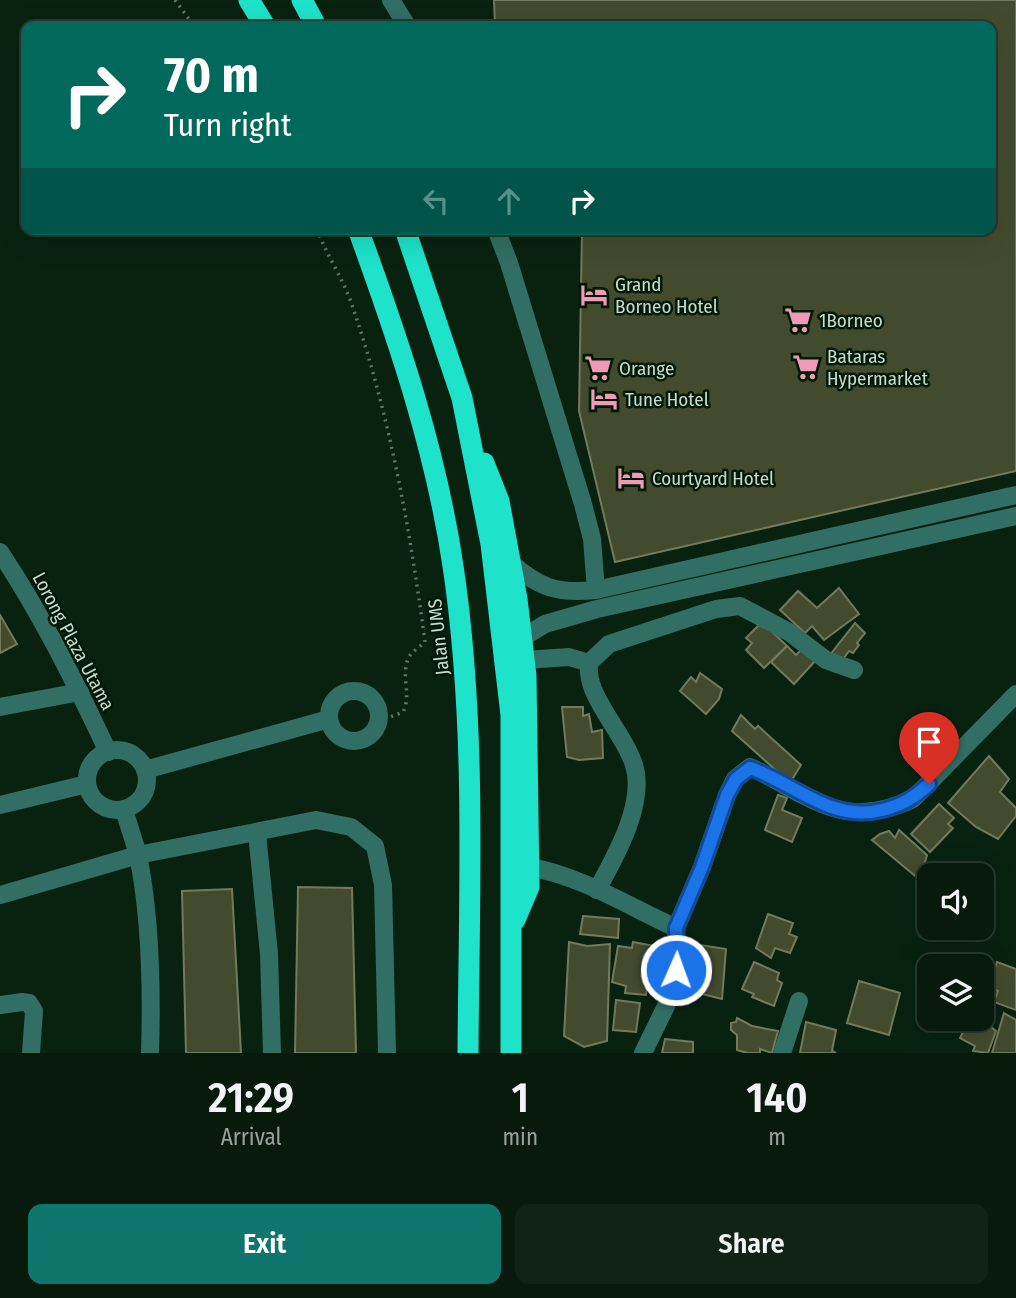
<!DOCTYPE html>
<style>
:root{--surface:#071a0c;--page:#102315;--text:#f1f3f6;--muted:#98a19d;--line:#28382d;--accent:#0f766e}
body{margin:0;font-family:"Fira Sans Condensed",sans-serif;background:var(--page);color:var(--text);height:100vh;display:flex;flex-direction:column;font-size:26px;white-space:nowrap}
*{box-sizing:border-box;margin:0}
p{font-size:23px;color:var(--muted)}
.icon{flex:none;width:38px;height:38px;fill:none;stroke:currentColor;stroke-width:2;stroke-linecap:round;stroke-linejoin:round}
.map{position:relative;height:1053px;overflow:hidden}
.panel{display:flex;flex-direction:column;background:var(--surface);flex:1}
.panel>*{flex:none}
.top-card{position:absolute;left:21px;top:21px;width:975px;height:214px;border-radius:14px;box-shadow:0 7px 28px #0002,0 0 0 2px var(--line);background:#00695c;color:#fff;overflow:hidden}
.controls{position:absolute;left:917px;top:863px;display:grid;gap:14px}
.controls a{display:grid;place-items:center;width:77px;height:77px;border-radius:14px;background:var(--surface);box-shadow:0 7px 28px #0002,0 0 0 2px var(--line);font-size:35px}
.pin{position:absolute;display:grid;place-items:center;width:60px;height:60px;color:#fff;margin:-72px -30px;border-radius:50% 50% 50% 0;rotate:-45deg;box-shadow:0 0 7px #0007}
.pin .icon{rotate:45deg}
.me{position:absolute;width:77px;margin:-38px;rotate:2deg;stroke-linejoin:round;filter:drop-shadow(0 0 5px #0008)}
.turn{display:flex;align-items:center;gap:24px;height:147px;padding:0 28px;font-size:32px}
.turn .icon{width:91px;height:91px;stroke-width:2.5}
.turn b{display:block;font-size:49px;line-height:60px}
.lanes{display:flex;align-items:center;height:66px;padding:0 28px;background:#0003;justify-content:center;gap:35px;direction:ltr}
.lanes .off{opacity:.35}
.eta{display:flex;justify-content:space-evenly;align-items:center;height:119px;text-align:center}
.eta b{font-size:42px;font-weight:600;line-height:49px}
.cta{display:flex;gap:14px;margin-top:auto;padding:14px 28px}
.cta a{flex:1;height:80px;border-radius:14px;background:var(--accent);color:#fff;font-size:28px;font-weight:600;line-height:80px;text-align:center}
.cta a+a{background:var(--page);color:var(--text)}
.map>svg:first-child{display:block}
</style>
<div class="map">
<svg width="1016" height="1053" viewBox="0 0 1016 1053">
<rect width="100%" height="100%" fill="#092210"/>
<g fill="#434b2e" stroke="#727a5b" stroke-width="2">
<path d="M494,0H1016V471L615,562L579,411L582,229H990V26H495Z"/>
<path d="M839,588L859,614L824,640L812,626L805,633L780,610L798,591L817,608Z"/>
<path d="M0,615L17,644L0,653Z"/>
<path d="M762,622L787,646L764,668L746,650L752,643L746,638Z"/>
<path d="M855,623L865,633L857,643L859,645L853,653L849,651L841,662L830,655Z"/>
<path d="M787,646L796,655L802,649L816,660L794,684L771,662Z"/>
<path d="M700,673L722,689L719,699L706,714L680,691L691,677L696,682Z"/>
<path d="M562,707H583V716L589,714L592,732L602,730L603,758L579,760L567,757Z"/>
<path d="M741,715L755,729L758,726L801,765L790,783L732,731Z"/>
<path d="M989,756L1009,779L1000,792L1016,808V816L998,839L976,827L948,803Z"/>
<path d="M778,795L787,798L782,810L802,818L792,842L765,830Z"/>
<path d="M939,804L954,818L948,824L953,828L930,852L911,834Z"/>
<path d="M899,830L927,855L920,880L872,840L880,834L889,831L895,838Z"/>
<path d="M298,887L352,888L356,1053H295Z"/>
<path d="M232,889L241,1053H186L182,891Z"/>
<path d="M768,914L793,923L789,934L797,937L790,953L775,948L771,958L756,948Z"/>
<path d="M583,916L619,919L618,938L580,934Z"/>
<path d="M569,942L587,946L610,944L607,1041L584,1047L564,1036Z"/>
<path d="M633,942L655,946L654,969L649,968L646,995L625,993L626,986L612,982L618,946L632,948Z"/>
<path d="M700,945L726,949L722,999L698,993L697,997L678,993L685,959L696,961Z"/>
<path d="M754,962L779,973L777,980L782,983L774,1006L752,997L754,994L742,989Z"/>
<path d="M997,962L1016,969V1010L994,1002L998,991L988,988Z"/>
<path d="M859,981L900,993L889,1035L847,1023Z"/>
<path d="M616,1000L640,1003L636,1032L613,1030Z"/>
<path d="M1004,1013L1016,1020V1053H992Z"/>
<path d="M737,1018L752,1026L778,1031L772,1053L760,1049V1053H747L737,1050V1035L731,1030V1023L736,1022Z"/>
<path d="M970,1018H980L996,1031L988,1053L973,1051L975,1046L960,1038Z"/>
<path d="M806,1022L836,1030L832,1051L836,1053H800Z"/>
<path d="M665,1039L693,1042V1053H662Z"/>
</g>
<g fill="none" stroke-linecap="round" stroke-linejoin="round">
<g stroke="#627667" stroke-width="3.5" stroke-dasharray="2 5" stroke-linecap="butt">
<path d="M175,0L194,26"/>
<path d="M317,229C326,254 342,277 351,302C389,412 410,528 425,642C420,647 412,651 409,657C400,674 412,695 403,712L390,717H379"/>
</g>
<g stroke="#316e63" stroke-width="18">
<path d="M391,0L407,26"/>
<path d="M496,229L509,263L583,504L592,539L596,590"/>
<path d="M0,552C42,615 76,683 108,752"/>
<path d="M510,562C539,588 557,594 596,590L1016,495"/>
<path d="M522,638L545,624L597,609L1016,516"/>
<path d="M525,660L569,657L589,663"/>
<circle cx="354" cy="716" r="25"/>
<path d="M0,707L80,692"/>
<circle cx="117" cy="780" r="30"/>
<path d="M145,770L329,719"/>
<path d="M0,805L87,784"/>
<path d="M124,809C128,824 134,840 138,855C151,919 152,988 150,1053"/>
<path d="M257,833L269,954L272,1053"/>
<path d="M529,867C579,875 630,907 676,928"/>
<path d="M597,890C615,857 646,804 634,765C629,748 617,732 608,717C598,700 587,684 589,663L609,644L716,609L740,606L789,632L826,660L854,670"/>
<path d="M0,895L138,855L316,820L351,827L375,846L383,885L387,1053"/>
<path d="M0,1005L22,1002L29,1003L34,1011L31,1053"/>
<path d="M643,1053L667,1004L673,984L678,955L676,928L702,867L727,795L735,779L750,767C762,772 773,779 784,785C833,812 860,823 913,799L1016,694"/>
<path d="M782,1053L799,1001"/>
</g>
<g stroke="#1ee2c9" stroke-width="21">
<path d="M249,0L265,26"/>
<path d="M302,0L316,26"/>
<path d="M358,229C398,339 436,450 453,566C477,726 469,891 468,1053"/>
<path d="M405,229L462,398L491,544L511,715V1053"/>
<path d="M484,463L499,501L517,599L526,676L529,887L515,920"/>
</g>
</g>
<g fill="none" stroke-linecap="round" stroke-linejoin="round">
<defs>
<path id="route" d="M676,970L678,955L676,928L702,867L727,795L736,779L750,768C794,783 832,823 882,810C902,805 914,798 929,784"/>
</defs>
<use href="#route" stroke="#114b97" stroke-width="18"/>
<use href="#route" stroke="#1a73e8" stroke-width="12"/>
</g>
<defs>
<symbol id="hotel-bare" viewBox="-9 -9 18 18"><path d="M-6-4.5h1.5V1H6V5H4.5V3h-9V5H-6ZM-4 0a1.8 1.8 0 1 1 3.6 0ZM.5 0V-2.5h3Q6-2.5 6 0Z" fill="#f09ab5" stroke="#011907" stroke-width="2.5" paint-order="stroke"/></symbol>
<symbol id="supermarket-bare" viewBox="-9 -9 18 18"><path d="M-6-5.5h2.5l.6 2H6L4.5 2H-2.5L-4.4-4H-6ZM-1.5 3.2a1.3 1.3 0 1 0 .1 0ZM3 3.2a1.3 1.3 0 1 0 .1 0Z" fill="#f09ab5" stroke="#011907" stroke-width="2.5" paint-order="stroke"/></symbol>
</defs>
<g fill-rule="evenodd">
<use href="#hotel-bare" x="575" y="276" width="38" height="38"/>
<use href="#supermarket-bare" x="779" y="301" width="38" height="38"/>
<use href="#supermarket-bare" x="787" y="348" width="38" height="38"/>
<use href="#supermarket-bare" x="579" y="349" width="38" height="38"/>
<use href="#hotel-bare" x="585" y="380" width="38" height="38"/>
<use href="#hotel-bare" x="612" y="459" width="38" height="38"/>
</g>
<g text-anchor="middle" stroke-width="5" stroke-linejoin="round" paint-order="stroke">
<g font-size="19" fill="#cad9cc" stroke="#011907" text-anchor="start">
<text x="615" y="291">Grand<tspan x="615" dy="22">Borneo Hotel</tspan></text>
<text x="819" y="327">1Borneo</text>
<text x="827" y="363">Bataras<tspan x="827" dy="22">Hypermarket</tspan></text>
<text x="619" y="375">Orange</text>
<text x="625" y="406">Tune Hotel</text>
<text x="652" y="485">Courtyard Hotel</text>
</g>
<g font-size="19" fill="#cad9cc" stroke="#011907">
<text transform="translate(438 637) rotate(-96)" y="7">Jalan UMS</text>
<text transform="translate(74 641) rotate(62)" y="7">Lorong Plaza Utama</text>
</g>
</g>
</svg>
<div class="controls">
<a><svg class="icon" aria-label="sound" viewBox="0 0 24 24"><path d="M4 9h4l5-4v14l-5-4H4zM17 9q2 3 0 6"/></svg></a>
<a><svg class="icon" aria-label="layers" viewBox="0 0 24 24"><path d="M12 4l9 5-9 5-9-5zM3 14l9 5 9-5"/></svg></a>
</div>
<div class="pin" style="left:929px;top:784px;background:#d93025"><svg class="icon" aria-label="arrive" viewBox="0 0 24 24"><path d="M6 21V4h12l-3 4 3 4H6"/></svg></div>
<svg class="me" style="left:676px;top:970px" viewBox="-20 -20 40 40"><circle r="17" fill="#1a73e8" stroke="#fff" stroke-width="3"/><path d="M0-11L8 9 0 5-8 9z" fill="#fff"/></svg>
<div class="top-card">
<div class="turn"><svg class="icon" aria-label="right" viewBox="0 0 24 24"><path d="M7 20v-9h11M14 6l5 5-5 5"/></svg><div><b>70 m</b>Turn right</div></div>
<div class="lanes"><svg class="icon off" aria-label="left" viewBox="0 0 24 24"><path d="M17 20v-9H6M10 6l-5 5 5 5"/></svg><svg class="icon off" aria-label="ahead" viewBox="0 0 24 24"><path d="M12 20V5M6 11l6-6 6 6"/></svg><svg class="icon" aria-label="right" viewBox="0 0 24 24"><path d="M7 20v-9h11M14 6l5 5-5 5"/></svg></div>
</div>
</div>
<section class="panel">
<div class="eta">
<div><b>21:29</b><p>Arrival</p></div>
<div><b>1</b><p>min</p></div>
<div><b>140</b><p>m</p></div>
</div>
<div class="cta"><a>Exit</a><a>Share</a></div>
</section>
